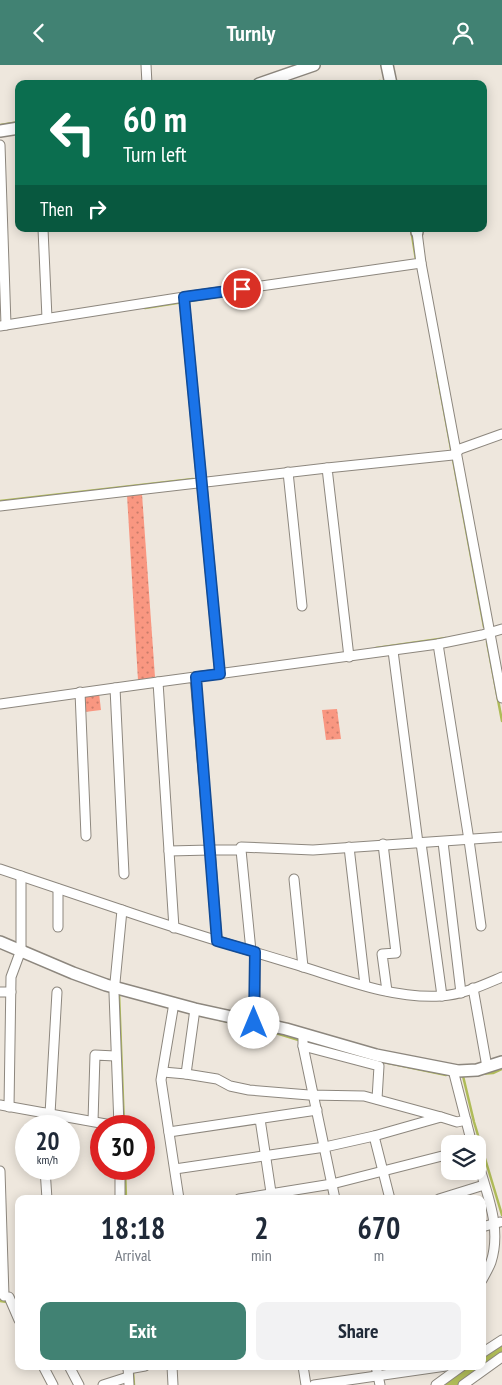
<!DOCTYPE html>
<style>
:root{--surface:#fff;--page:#f2f2f3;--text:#1f2937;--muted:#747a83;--accent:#418273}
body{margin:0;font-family:"PT Sans Narrow",sans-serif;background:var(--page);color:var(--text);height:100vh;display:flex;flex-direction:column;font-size:19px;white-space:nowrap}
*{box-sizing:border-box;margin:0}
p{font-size:16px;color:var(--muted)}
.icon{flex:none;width:28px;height:28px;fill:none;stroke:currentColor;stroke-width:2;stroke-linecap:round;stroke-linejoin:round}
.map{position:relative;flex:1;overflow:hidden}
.side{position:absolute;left:15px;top:1130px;width:471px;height:175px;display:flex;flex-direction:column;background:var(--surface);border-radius:10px;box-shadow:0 2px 12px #0003}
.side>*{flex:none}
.banner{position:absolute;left:15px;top:15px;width:472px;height:152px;border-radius:10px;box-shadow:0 2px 12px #0003;background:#0b6e4f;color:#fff;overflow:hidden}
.buttons{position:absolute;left:441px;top:1070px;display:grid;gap:10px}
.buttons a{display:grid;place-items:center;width:45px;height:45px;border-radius:10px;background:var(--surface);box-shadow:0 2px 12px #0003;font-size:25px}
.speed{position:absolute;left:15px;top:1050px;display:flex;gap:10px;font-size:25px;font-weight:700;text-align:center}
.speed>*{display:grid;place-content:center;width:65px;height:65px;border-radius:50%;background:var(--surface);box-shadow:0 2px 12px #0003;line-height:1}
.speed small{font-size:12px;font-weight:400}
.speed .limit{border:8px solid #d22;background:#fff;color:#111}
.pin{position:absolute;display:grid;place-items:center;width:42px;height:42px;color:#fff;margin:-21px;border:2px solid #fff;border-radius:50%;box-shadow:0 1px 5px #0007}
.me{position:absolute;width:55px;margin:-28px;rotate:0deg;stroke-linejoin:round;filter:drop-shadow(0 0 4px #0008)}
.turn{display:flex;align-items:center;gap:18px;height:105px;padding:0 25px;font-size:22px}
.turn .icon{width:65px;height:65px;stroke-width:2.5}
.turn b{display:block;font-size:35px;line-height:42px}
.then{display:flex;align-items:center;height:48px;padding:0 25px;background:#0003;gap:10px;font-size:19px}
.eta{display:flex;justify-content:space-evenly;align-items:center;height:85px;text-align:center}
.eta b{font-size:30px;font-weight:600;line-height:35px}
.button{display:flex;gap:10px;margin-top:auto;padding:10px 25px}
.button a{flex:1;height:58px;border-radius:10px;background:var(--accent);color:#fff;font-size:20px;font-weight:600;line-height:58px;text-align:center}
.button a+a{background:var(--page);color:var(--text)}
header{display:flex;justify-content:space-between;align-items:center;height:65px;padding:0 25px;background:var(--accent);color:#fff;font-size:22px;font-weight:600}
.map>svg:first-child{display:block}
</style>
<header><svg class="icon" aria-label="back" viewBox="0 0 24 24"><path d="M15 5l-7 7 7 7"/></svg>Turnly<svg class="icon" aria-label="person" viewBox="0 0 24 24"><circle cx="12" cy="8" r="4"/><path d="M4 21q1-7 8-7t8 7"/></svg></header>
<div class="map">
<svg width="502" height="1320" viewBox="0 0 502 1320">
<defs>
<pattern id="grass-dots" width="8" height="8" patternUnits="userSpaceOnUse" patternTransform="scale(1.25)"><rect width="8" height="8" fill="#f99781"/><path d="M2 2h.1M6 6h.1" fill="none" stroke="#ca7c6a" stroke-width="1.8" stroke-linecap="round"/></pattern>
</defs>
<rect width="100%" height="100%" fill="#eee7dd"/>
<g fill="url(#grass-dots)">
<path d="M142,429L155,612L138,615L127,430Z"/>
<path d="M99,628L101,645L85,647L84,633L86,629Z"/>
<path d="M337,644L341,674L326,675L322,645Z"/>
</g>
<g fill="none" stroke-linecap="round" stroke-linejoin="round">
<g stroke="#afbb58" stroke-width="2.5">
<path d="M361,19L380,16"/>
<path d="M0,60L19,57"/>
<path d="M411,164L416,195"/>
<path d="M145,243L248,227"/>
<path d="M437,308L484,562"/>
<path d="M0,436L193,414"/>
<path d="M487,577L502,656"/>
<path d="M376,583L446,573"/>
<path d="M119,928L124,1061"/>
<path d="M220,955L279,969L318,981"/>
<path d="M374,995L446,1010"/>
<path d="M479,1009L493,1008L502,1004"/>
<path d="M463,1011L474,1057L502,1150"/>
<path d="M125,1104L126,1134"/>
<path d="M0,1236L7,1237"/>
<path d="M133,1307L134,1320"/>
</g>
<g stroke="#afbb58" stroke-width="15">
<path d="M482,1298L502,1284"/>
<path d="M453,1320L479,1301"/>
</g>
<defs>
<g id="street">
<path d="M146,0L147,19"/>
<path d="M0,80L6,260L0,261"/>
<path d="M43,164L47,253"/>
<path d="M421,198L502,633"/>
<path d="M184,232L421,198L417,167"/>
<path d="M6,260L184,232L220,609"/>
<path d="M288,407L302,541"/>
<path d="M0,441L327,403"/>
<path d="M438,579L469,775L481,861"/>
<path d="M393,586L418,778"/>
<path d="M349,592L327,403L453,390L460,384L502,369"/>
<path d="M195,612L438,579L482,570L502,564"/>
<path d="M158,617L195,612L210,785L169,786"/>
<path d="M115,623L124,809"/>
<path d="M80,627L86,771"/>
<path d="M0,639L158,617L174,863"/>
<path d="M443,777L461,928"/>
<path d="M421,778L442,931"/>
<path d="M383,779L396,888L382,889L387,926"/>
<path d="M349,782L365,920"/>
<path d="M241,785V782L313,785L502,772"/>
<path d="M0,804L122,845L114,928L119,1061"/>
<path d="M294,814L303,902"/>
<path d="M122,845C180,865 238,882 297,900C343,914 392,934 441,931C462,930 483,920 502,912"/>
<path d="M58,862V824"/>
<path d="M217,875L210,785H241L251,886"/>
<path d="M473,923L487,1002"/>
<path d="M0,927H11"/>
<path d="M174,938L161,1015L179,1134"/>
<path d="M255,958V887"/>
<path d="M303,970V981L335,1134"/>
<path d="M303,981L379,1001L377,1034"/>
<path d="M453,1005L472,1079"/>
<path d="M163,1007L186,1009L217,1014L230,1021L249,1025L309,1030L364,1031L441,1052"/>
<path d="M186,1009L195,944"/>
<path d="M0,1040L117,1061"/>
<path d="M9,1042L11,912L21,885V811"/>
<path d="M50,1049L57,927"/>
<path d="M260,1054L272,1134"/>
<path d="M93,1056L95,990L115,991"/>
<path d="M44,1061V1048"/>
<path d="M169,1067L317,1045"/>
<path d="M374,1071L390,1134"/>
<path d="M478,1097C487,1130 502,1163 491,1197C489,1203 485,1209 482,1215"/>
<path d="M45,1104L47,1134"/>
<path d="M120,1104V1134"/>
<path d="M175,1104L325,1082L374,1071L441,1052L457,1057L466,1055"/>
<path d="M0,1106L4,1231"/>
<path d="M239,1134L332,1119L450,1089"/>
<path d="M439,1134L484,1120"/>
<path d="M482,1162L500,1157"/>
<path d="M9,1232L19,1255"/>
<path d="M482,1288L502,1275"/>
<path d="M43,1301L53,1320"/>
<path d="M69,1301L79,1320"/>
<path d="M128,1301L129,1320"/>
<path d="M172,1301L173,1320"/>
<path d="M303,1301L306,1320"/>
<path d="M376,1301L380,1320"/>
<path d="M128,1304L145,1301"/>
<path d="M103,1320L128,1312"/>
<path d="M314,1320L446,1301"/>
<path d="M436,1320L462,1301"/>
<path d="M463,1320L502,1292"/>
</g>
<g id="secondary">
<path d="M387,0L391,19"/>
<path d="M259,19L314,0"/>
<path d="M0,66L19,63"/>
<path d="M417,164V167"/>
<path d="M0,877L73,908L106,920L195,944L286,964L376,990L458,1006L477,1005L502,997"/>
</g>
</defs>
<use href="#street" stroke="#8d877e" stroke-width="11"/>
<use href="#secondary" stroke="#8d877e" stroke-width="14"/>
<use href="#street" stroke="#fff" stroke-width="9"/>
<use href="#secondary" stroke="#fff" stroke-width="11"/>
</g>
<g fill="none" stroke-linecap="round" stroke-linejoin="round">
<defs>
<path id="route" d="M242,224L184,232L220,609L196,612L217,876L255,887L254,958"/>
</defs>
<use href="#route" stroke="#114b97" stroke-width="12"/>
<use href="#route" stroke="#1a73e8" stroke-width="9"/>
</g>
</svg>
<div class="buttons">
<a><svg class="icon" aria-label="layers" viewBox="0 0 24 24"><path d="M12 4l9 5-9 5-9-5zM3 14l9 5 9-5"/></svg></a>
</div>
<div class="speed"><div>20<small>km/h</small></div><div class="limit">30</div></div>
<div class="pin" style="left:242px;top:224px;background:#d93025"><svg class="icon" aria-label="arrive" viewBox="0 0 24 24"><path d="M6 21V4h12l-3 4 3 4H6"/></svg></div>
<svg class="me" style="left:254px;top:958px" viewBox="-20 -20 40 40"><circle r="19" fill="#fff"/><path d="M0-13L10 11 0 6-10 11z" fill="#1a73e8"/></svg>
<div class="banner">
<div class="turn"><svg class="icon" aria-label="left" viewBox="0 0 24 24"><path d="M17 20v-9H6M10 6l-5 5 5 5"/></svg><div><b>60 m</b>Turn left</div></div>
<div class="then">Then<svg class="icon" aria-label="right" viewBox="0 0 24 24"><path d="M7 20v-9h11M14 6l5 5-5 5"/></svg></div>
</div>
<section class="side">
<div class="eta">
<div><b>18:18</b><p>Arrival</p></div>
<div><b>2</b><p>min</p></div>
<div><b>670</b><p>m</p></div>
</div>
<div class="button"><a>Exit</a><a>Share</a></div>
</section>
</div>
